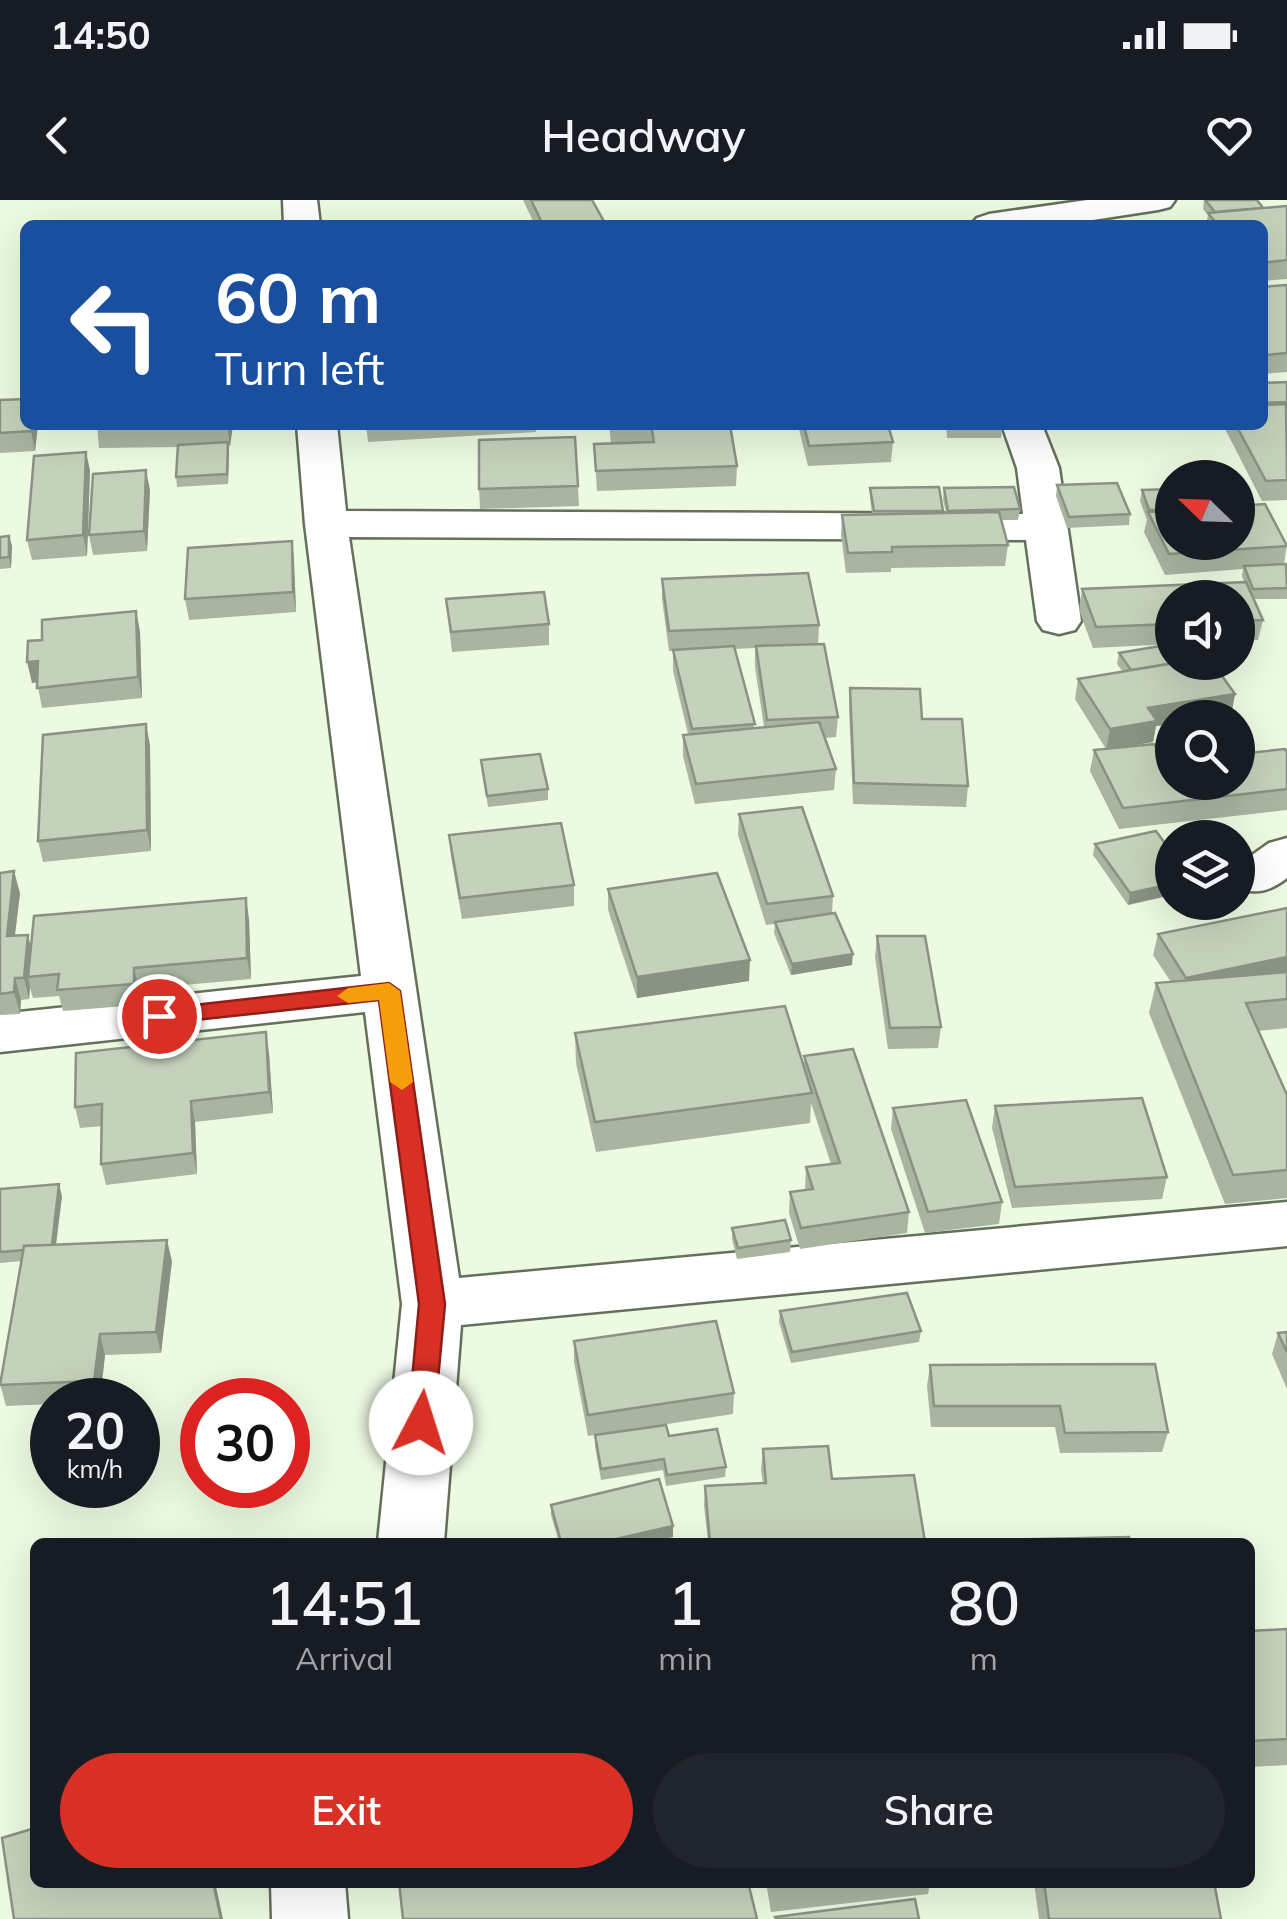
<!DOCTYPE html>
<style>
:root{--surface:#171b24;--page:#20242c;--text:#f1f3f6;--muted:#9ea1a6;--accent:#d93025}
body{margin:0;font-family:Mulish,sans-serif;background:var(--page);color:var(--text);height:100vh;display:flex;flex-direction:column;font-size:38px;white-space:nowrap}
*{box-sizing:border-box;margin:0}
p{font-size:32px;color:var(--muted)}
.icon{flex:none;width:55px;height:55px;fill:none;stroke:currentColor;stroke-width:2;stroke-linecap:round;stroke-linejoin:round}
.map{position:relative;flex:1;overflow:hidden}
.drawer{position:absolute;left:30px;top:1338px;width:1225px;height:350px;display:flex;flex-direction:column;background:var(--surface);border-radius:15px;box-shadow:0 10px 40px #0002}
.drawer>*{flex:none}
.banner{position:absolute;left:20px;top:20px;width:1248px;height:210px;border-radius:15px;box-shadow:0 10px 40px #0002;background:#1a4fa0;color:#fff;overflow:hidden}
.needle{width:65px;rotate:293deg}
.fabs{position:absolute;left:1155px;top:260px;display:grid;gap:20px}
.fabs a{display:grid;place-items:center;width:100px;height:100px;border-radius:50%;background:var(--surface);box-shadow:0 10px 40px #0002;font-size:50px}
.speed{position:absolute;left:30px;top:1178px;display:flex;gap:20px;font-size:50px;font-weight:700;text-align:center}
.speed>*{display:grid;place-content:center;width:130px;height:130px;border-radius:50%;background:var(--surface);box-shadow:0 10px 40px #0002;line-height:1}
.speed small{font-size:25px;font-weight:400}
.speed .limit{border:15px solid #d22;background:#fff;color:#111}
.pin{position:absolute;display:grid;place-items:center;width:85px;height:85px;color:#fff;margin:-42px;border:5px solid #fff;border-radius:50%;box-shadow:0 2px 10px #0007}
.me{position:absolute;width:110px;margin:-55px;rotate:5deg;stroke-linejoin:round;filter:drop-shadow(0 0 8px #0008)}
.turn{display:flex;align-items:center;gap:35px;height:210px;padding:0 30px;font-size:45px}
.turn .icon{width:130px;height:130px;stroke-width:2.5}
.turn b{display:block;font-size:70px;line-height:85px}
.eta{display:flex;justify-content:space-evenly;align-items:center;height:170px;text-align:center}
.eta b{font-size:60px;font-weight:600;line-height:70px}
.primary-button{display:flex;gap:20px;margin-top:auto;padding:20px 30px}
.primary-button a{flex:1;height:115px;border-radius:60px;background:var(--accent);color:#fff;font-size:40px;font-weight:600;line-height:115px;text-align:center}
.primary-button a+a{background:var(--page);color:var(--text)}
.status{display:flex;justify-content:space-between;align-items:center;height:70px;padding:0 50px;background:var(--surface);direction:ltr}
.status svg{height:28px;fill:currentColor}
header{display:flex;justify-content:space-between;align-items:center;height:130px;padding:0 30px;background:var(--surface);font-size:45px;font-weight:600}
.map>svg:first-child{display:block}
</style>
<div class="status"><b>14:50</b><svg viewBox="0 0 49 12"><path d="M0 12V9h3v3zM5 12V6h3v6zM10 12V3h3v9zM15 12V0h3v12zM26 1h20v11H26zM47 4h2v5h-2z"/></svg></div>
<header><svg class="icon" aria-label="back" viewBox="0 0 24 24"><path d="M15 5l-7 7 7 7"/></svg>Headway<svg class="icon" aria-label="heart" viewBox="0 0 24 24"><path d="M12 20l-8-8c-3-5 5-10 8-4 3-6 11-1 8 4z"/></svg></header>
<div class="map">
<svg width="1287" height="1719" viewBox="0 0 1287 1719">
<rect width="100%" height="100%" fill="#ecfae2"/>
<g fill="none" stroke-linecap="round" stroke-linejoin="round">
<defs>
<g id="minor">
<path d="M283,0H317L320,25H284Z"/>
<path d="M1087,0H1175L1170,7L1158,10L1060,25H971L977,18L989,14Z"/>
<path d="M297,225H337L346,311L1023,314L1017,268L1002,225H1042L1059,268L1081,421L1075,430L1059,434L1043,430L1037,421L1026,340L349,337L459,1078L1287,1002V1046L461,1125L444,1342H378L402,1104L365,812L0,852V814L361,776L305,324Z"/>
<path d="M1287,638V678C1270,691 1258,694 1238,689V665L1269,643Z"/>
<path d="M271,1682H345L348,1719H272Z"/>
</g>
</defs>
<use href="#minor" stroke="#64705b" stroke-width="5"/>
<use href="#minor" fill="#fff" fill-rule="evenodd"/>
</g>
<g fill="#a9b5a1" fill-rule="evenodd">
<path d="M523,0H592L606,25H535Z"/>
<path d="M1204,0L1263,8L1287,6V79L1262,81V25H1206L1208,15L1203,9Z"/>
<path d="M1287,85V172L1262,174V87Z"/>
<path d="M1287,182V300L1262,301L1223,225H1262V183Z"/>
<path d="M0,200L25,225H38L35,251L0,253Z"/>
<path d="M97,225H233L230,246H228V284L177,287L176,277L177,247L99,248Z"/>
<path d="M366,225H535L536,232L368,242Z"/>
<path d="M609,225H730L737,266L736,286L597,291L594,244L611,243Z"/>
<path d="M798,225H888L893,242L891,262L808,266Z"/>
<path d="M946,225H1002L1001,238H947Z"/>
<path d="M86,252L90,271L87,356L32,360L27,340Z"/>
<path d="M1057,285L1130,314L1129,325L1067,328L1056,296Z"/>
<path d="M578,286L579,306L480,309L479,289Z"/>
<path d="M870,288L943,311V313H946L943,299L944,288L1020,309L1018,320H1001L1008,345L1005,366L891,368V372L846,373L841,335L842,315L872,314L870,298Z"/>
<path d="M150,290L147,351L93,355L89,335Z"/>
<path d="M1142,290L1287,344L1284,364L1287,368V399H1254L1263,420L1258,440L1238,441V398H1172V444L1093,448L1079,410L1082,389L1244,382L1242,376L1243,369L1165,375L1144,332L1147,320L1140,301Z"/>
<path d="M9,336L12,346L11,368L0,369V337Z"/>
<path d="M292,341L294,361L296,412L189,420L185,399Z"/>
<path d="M662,379L819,425L818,444L838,517L836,537L824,538L836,569L834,590L695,604L683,556V535L688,534L673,471V451H669L662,399ZM755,448V467L764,527L754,528L735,449Z"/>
<path d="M446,399L549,424V445L452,452Z"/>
<path d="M136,411L140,432L142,498L42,508L37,482L32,483L42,440Z"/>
<path d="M1119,453L1235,494L1231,515L1156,526L1153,542L1113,548L1164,562L1287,552V610L1119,629L1090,571L1094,550L1106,549L1075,499L1078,479L1123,472L1117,464Z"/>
<path d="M850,488L922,519L968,586L966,607L853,604L849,508Z"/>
<path d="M150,545L151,651L43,662L38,641Z"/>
<path d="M481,560L548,589V600L488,607Z"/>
<path d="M739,614L833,696L832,713L852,765L791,775L774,733L775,724L766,725L738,635Z"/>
<path d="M449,635L574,685V706L462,719L451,656Z"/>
<path d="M1095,644L1172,653L1128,705L1093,655Z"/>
<path d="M0,673L20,693L15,736L31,746L246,698L249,720L251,779L139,789L138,805L63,811L59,796L33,798L30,788L29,799L21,800L20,814L0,815Z"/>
<path d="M608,689L749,781L637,798L608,710Z"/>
<path d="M1287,708V828L1258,831L1287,895V998L1225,1004L1149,813L1156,783L1171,782L1153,755L1158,734Z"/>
<path d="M877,736L941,827L938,848L888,849L875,757Z"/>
<path d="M575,833L804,867V856L909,1012L907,1033L800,1049L789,1013L790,992L805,990L806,967L831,964L811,903L810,923L596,952L576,863Z"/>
<path d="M269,853L273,913L195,922L197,974L106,985L101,964L102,926L80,928L75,907Z"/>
<path d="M995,906L1167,977L1162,999L1012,1008L992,928Z"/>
<path d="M893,908L1002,1002L999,1024L925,1033L891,929Z"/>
<path d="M0,989L62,996L56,1045L172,1061L161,1153L105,1155L100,1200H52V1204L6,1206L0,1184L22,1061L0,1063Z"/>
<path d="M732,1028L791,1040L790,1052L737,1059L732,1039Z"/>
<path d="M780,1111L921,1131L919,1142L791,1163L779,1122Z"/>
<path d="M1287,1132V1189L1272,1154L1278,1133Z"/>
<path d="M574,1141L734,1193L733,1214L588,1236L574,1162Z"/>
<path d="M930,1165L1168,1232L1162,1252L1060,1253L1055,1227H931L927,1186Z"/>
<path d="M595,1235L726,1267L725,1277L666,1286L663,1270L601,1280L595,1246Z"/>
<path d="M763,1249L832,1279L925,1342H708L704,1306L705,1286L763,1283L761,1270Z"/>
<path d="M551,1305L673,1326V1337L649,1342H559L551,1315Z"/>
<path d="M1287,1429V1565L1250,1567V1431Z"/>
<path d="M766,1682H930L928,1694L771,1712Z"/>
<path d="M1034,1682H1214L1221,1719H1039Z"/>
</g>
<g fill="#8a9383">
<path d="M32,225H38L35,251L31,231Z"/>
<path d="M227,225H233L230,246Z"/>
<path d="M228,242L229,252L228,284L227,274Z"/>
<path d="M86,252L90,271L87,356L83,335Z"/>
<path d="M146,270L150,290L147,351L144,331Z"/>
<path d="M9,336L12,346L11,368L9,357Z"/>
<path d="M292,341L294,361L296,412L293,392Z"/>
<path d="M136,411L140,432L142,498L138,477Z"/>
<path d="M38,461L43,481L32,483L27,462Z"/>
<path d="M1235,494L1231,515L1212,518H1172V524L1156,526L1153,542L1106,550L1110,529L1148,508Z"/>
<path d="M146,524L150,545L151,651L147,630Z"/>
<path d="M14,671L20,693L12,757L7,736Z"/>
<path d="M1172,684V695L1128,705L1130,693Z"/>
<path d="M246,698L249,720L251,779L247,758Z"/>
<path d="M28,735L33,756L28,777L30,788L29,799L24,778Z"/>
<path d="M853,754L852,765L791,775L792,764Z"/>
<path d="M1287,757V777L1182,799L1186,778Z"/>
<path d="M750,760L749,781L637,798V777Z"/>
<path d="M134,768L139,789L138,805L134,784Z"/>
<path d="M15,778L21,800L20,814L14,792Z"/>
<path d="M266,832L269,853L273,913L269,892Z"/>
<path d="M191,901L195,922L197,974L193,953Z"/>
<path d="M59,984L62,996L54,1059L51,1048Z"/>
<path d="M167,1040L172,1061L161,1153L156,1132Z"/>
<path d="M100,1134L105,1155L100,1200L94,1181Z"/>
<path d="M673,1326V1337L649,1342H603Z"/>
<path d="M213,1682H215L223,1719H221Z"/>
</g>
<g fill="#c5d2bb" stroke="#8a9383" stroke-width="2.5">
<path d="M531,0H592L606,25H543Z"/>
<path d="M1205,0H1257L1263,8L1215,12Z"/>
<path d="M1287,6V60L1262,63V25H1218L1208,13Z"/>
<path d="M1287,85V153L1266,155L1262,150V87Z"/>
<path d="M1287,182V202L1262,203V183Z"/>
<path d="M25,199V225H32L31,231L0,233V200Z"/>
<path d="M1286,204L1287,280L1266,281L1236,225H1262V205Z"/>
<path d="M97,225H227L96,228Z"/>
<path d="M651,225H730L737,266L596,271L594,244L654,242Z"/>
<path d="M804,225H888L893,242L809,246Z"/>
<path d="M948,225H1002L1003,228H949Z"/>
<path d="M575,237L578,286L479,289V240Z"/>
<path d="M228,242L227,274L176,277L178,245Z"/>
<path d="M86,252L83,335L27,340L34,256Z"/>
<path d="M146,270L144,331L89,335L93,274Z"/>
<path d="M1117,283L1130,314L1069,317L1057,285Z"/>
<path d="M939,287L943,311H874L870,288Z"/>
<path d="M1014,287L1020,309L948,311L944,288Z"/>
<path d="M1172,289V310H1149L1142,290Z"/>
<path d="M1265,304L1287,346L1169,354L1148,312L1172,311V342H1238V306Z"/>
<path d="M999,312L1008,345L892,347V352L848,353L842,315Z"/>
<path d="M9,336V357L0,358V337Z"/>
<path d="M292,341L293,392L185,399L188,348Z"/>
<path d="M1286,364L1287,388L1253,389L1244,366Z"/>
<path d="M808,373L819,425L669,431L662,379Z"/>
<path d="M1246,382L1263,420L1238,421V398H1172V424L1096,427L1082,389Z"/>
<path d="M544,392L549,424L451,432L446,399Z"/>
<path d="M136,411L138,477L37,488L38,461L27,462L28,441L42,440V420Z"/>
<path d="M824,444L838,517L767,520L756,446Z"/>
<path d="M1172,444V462H1181L1131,470L1119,453Z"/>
<path d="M734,446L755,524L692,529L673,450Z"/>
<path d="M1181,462H1212L1235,494L1148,508L1157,521L1110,529L1078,479Z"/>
<path d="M850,488L920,489L922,519H962L968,586L854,583Z"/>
<path d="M819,522L836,569L696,584L683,535Z"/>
<path d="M146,524L147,630L38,641L43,535Z"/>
<path d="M1154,544L1164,562L1172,561V582H1238V554L1285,549L1287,552V589L1123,608L1094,550Z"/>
<path d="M540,554L548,589L487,596L481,560Z"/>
<path d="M802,607L833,696L767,704L739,614Z"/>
<path d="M561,623L574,685L460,698L449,635Z"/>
<path d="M1156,631L1172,653V684L1130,693L1095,644Z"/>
<path d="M14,671L7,736L28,735L24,778H15L14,792L0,794V673Z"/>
<path d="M717,673L750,760L637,777L608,689Z"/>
<path d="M246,698L247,758L134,768V784L57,790L59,774L28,777L34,716Z"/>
<path d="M1287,708V757L1186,778L1158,734Z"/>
<path d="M835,713L853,754L792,764L775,722Z"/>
<path d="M877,736H925L941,827L890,828Z"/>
<path d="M1287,772V799L1246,803L1287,895V970L1233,975L1156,783Z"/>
<path d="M785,806L812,893L595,922L575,833Z"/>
<path d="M266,832L269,892L191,901L193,953L101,964L102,904L75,907L76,853Z"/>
<path d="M853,849L909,1012L801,1028L790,992L813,989L806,967L840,963L804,856Z"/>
<path d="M1142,898L1167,977L1015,987L995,906Z"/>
<path d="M966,900L1002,1002L928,1012L893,908Z"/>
<path d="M59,984L52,1045L24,1046V1050L0,1052V989Z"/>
<path d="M785,1020L791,1040L738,1048L732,1028Z"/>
<path d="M167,1040L156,1132L100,1134L94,1181L0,1185L24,1046Z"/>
<path d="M907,1093L921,1131L792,1152L780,1111Z"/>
<path d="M716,1121L734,1193L588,1215L574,1141Z"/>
<path d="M1287,1132V1152L1278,1133Z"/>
<path d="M1155,1164L1168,1232L1065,1233L1060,1206H934L930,1165Z"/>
<path d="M666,1225L669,1236L717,1229L726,1267L667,1275L664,1259L601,1269L595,1235Z"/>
<path d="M828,1246L832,1279L914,1275L925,1342H710L705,1286L766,1283L763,1249Z"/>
<path d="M659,1279L673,1326L603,1342H561L551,1305Z"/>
<path d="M1129,1337L1130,1342H949V1341Z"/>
<path d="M1287,1429V1539L1250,1541V1431Z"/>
<path d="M35,1628V1682H213L221,1719H14L2,1638Z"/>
<path d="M399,1682H748L757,1719H403Z"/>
<path d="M772,1682H805L773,1686Z"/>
<path d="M1044,1682H1214L1221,1719H1049Z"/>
<path d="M915,1699L919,1719H776L775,1717Z"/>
</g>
<path fill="#d93025" stroke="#8d1f18" stroke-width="2.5" d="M389,783L400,791L445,1104L434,1223L431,1231L421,1234L412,1231L408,1223L419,1104L379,800L159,824L148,816L159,809Z"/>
<path fill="#f59e0b" d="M389,783L400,791L413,882L402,890L390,882L379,800L348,803L337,796L348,788Z"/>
</svg>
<div class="fabs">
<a><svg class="needle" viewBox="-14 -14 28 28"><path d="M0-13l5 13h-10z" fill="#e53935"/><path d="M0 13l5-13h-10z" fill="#9ea1a6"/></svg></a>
<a><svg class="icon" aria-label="sound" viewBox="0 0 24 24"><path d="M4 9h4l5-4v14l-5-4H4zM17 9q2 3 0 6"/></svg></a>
<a><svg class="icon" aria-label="search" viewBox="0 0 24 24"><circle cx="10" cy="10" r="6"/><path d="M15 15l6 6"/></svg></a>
<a><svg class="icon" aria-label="layers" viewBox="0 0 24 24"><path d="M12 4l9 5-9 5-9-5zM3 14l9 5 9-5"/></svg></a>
</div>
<div class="speed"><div>20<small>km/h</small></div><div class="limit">30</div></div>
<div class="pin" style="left:159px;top:816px;background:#d93025"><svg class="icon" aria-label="arrive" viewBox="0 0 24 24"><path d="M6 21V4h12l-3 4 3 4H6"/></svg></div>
<svg class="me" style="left:421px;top:1223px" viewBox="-20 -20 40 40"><circle r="19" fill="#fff"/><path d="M0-13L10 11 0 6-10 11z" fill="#d93025"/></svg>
<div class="banner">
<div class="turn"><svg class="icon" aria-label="left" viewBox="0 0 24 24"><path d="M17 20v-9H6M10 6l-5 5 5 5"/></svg><div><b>60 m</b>Turn left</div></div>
</div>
<section class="drawer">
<div class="eta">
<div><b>14:51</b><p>Arrival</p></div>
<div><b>1</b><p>min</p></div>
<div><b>80</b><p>m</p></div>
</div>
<div class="primary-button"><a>Exit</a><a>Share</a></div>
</section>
</div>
